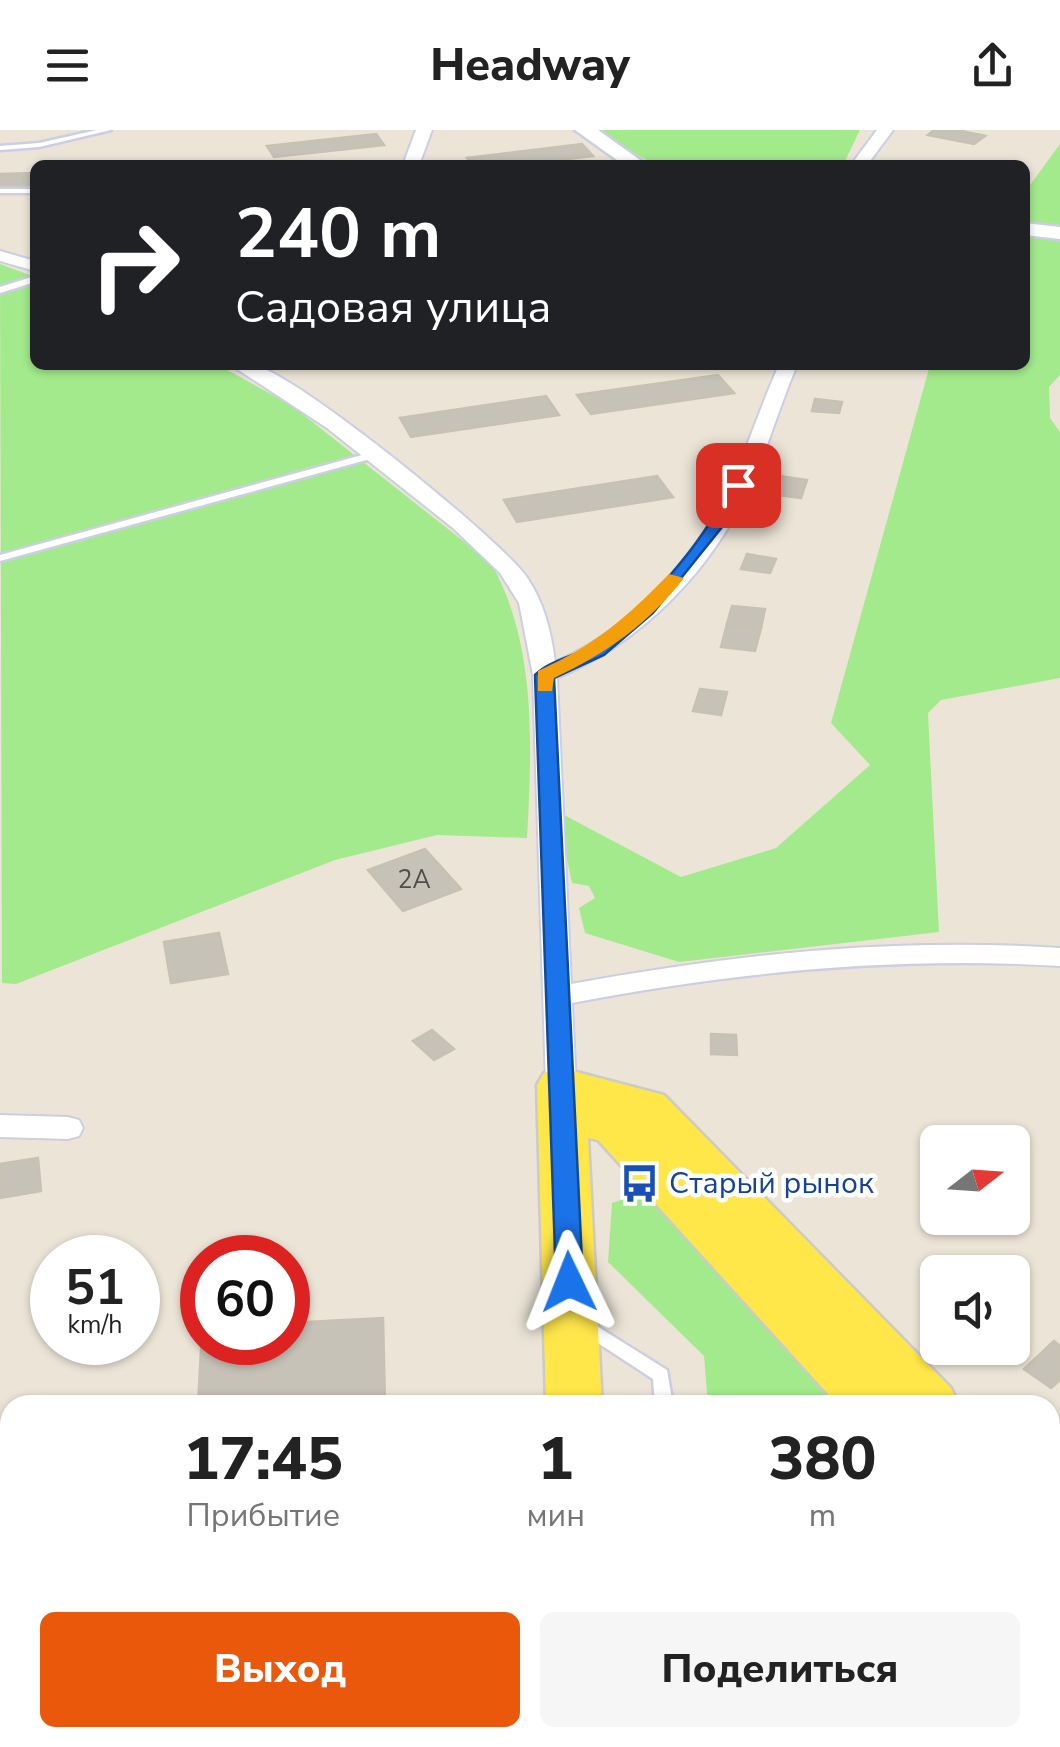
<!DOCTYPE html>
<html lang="ru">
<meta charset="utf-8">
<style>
:root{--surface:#fff;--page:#f6f6f6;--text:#222;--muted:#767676;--accent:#ea580c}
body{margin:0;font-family:"Nunito Sans",sans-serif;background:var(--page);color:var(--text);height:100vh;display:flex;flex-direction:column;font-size:38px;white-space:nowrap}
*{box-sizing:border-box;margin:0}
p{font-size:32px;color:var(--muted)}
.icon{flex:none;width:55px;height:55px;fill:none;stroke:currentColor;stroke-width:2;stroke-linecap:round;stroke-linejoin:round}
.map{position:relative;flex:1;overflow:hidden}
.side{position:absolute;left:0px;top:1265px;width:1060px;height:352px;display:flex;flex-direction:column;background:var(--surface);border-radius:30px 30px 0 0;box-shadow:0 2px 8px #0004}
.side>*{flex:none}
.guide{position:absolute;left:30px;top:30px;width:1000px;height:210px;border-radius:15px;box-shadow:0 2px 8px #0004;background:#202124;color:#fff;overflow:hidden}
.needle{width:65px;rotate:73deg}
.fabs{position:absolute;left:920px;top:995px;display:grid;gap:20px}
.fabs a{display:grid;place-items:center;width:110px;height:110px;border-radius:15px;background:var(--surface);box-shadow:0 2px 8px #0004;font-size:50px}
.speed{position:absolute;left:30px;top:1105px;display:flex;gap:20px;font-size:50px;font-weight:700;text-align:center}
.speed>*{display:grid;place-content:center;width:130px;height:130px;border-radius:50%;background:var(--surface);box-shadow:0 2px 8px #0004;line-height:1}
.speed small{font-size:25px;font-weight:400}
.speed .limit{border:15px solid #d22;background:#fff;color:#111}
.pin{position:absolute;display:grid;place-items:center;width:85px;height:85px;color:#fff;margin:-42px;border-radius:20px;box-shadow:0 5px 15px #0006}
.me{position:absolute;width:110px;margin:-55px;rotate:358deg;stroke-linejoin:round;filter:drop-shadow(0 0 8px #0008)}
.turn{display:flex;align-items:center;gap:35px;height:210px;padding:0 40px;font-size:45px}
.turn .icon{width:130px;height:130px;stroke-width:2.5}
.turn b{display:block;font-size:70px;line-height:85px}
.eta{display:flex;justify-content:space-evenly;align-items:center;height:170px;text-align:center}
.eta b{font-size:60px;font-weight:800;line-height:70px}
.action{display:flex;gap:20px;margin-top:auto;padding:20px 40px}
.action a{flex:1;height:115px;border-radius:15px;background:var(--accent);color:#fff;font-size:40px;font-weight:800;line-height:115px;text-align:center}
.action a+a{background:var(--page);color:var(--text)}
header{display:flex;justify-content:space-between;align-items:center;height:130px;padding:0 40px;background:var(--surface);font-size:45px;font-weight:800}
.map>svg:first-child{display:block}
</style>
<header><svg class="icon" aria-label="menu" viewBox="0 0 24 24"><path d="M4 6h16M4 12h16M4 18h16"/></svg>Headway<svg class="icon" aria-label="share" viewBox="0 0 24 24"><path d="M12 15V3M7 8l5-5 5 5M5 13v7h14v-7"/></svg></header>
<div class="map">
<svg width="1060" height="1617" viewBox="0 0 1060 1617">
<rect width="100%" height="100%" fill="#ece5d7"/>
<g fill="#a3ea8c">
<path d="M591,0H860L843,35H656Z"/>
<path d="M1060,14V245L1049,257L1050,288L1060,302V548L941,570L928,583L939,802L679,832L585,803L579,778L595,768L589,756L572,753L564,716V685L681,747L776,718L870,635L831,593L930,235H1025V62Z"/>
<path d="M0,134L35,147V235H218L291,275L491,433C537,514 532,618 527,708L437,705L335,730L16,854L2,853Z"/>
<path d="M645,1062L673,1079L850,1275H708L704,1226L608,1132L612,1073Z"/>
<path d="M1050,1496L1060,1507V1617H632V1608H1050Z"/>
</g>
<g fill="#c7c2b7" stroke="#c7c1b1" stroke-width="2.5">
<path d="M934,0H957L985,6L974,14L928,5Z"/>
<path d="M376,4L384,15L274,27L267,16Z"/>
<path d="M582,14L593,26L517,35H473L467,28Z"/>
<path d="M35,43V59L0,58V44Z"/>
<path d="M718,245L734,263L591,284L577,265Z"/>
<path d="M546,266L559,285L411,307L400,288Z"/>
<path d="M815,269L842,272L839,283L812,281Z"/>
<path d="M657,346L673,367L517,392L504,370Z"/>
<path d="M779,346L807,350L801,368L772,364Z"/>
<path d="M747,424L776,429L770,443L741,439Z"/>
<path d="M732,476L765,479L761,498L727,494Z"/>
<path d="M727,494L761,498L755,521L721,517Z"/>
<path d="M700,559L727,562L721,585L693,581Z"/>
<path d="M425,719L461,759L403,781L368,740Z"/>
<path d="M219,803L228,844L171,853L164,812Z"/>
<path d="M432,900L454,919L434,930L413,911Z"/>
<path d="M711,904L736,905L737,925L711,924Z"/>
<path d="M38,1028L41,1061L0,1068V1034Z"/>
<path d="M383,1188L385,1275H198L202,1202V1212H288V1193Z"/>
<path d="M1054,1211L1060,1216V1250L1051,1258L1024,1239Z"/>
<path d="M227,1608H441V1617H226Z"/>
</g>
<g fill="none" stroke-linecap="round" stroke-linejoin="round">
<defs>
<g id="service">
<path d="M97,0H111L39,17L0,20V16L39,13Z"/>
<rect x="0" y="59" width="35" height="4"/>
<path d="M35,146V152L0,163V157Z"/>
<path d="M373,322L377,323V327L0,431V425Z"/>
<path d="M584,1188L667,1240L673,1275H655L653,1249L578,1200L576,1195L578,1190Z"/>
</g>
<g id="minor">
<path d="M416,0H432L419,35H403Z"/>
<path d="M877,0H893L867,35H851Z"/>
<path d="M0,121L35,131V141L0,131Z"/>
<path d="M231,235C238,235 247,233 254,235C298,245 496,406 526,446C544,472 551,501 555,532C630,500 695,429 730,356C748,316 761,275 779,235H797C780,275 768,317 750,357C711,441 642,512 557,548L571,854C734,824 895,807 1060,818V836C895,826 734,842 572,873L576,955L572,962H550L546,955L533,545L519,473L500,443L453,398L327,298Z"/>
<path d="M0,985L68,987L79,990L83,998L79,1006L68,1009L0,1007Z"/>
</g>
<g id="tertiary">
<path d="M575,0H598L647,35H624Z"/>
<path d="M1025,93L1060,97V109L1025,105Z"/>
</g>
<g id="primary">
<path d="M561,938L664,965L951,1258L959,1275H838L598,1010L588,1008L602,1275H546L537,955L544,943Z"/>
<path d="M1050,1374L1060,1378V1436L1050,1433Z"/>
<path d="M1050,1437L1060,1441V1504L1050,1500Z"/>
<path d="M552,1608H617L619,1617H553Z"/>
</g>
</defs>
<use href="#service" stroke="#cccee3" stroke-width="5"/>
<use href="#minor" stroke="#cccee3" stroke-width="4"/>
<use href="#tertiary" stroke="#cccee3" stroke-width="5"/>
<use href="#primary" stroke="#cbcbcb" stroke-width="5"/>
<use href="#service" fill="#fff" fill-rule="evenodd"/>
<use href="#minor" fill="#fff" fill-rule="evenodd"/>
<use href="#tertiary" fill="#fff" fill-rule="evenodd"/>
<use href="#primary" fill="#ffe649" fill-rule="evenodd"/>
</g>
<path fill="#1a73e8" stroke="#114b97" stroke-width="2.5" d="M738,350L747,355L739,376L653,483L604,525L554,548L583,1152L569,1163L556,1152L535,545C549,531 572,527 589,517C639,488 709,408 729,355Z"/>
<path fill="#f59e0b" d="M669,444L684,448C648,494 607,523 554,548L552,561H538V541C595,515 625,489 669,444Z"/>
<defs>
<symbol id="bus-bare" viewBox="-9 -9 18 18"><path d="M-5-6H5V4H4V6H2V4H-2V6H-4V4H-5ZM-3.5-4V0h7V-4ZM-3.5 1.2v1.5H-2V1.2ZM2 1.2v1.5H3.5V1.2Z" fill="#1a4fb4" stroke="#fff" stroke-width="2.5" paint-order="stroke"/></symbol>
</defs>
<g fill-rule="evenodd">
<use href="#bus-bare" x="612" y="1026" width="55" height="55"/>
</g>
<g text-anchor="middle" stroke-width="9" stroke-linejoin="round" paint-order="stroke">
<g font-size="25" fill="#4f4e4b">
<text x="414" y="758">2А</text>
</g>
<g font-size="30" fill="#164399" stroke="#fff" text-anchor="start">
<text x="669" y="1063">Старый рынок</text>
</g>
</g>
</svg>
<div class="fabs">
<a><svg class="needle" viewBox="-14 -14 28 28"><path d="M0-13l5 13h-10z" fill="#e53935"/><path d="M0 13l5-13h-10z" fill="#767676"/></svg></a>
<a><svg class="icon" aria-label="sound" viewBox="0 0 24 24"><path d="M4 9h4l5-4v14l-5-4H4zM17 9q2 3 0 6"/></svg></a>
</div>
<div class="speed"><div>51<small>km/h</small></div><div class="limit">60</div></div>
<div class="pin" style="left:738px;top:355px;background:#d93025"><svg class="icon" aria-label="arrive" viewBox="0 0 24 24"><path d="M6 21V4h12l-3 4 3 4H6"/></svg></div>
<svg class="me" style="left:569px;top:1152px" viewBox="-20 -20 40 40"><path d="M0-17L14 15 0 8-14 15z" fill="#1a73e8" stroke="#fff" stroke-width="4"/></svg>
<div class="guide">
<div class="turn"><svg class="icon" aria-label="right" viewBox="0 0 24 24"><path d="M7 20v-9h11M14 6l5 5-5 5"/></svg><div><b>240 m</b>Садовая улица</div></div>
</div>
<section class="side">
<div class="eta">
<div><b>17:45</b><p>Прибытие</p></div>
<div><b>1</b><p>мин</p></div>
<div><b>380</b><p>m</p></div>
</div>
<div class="action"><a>Выход</a><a>Поделиться</a></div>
</section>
</div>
